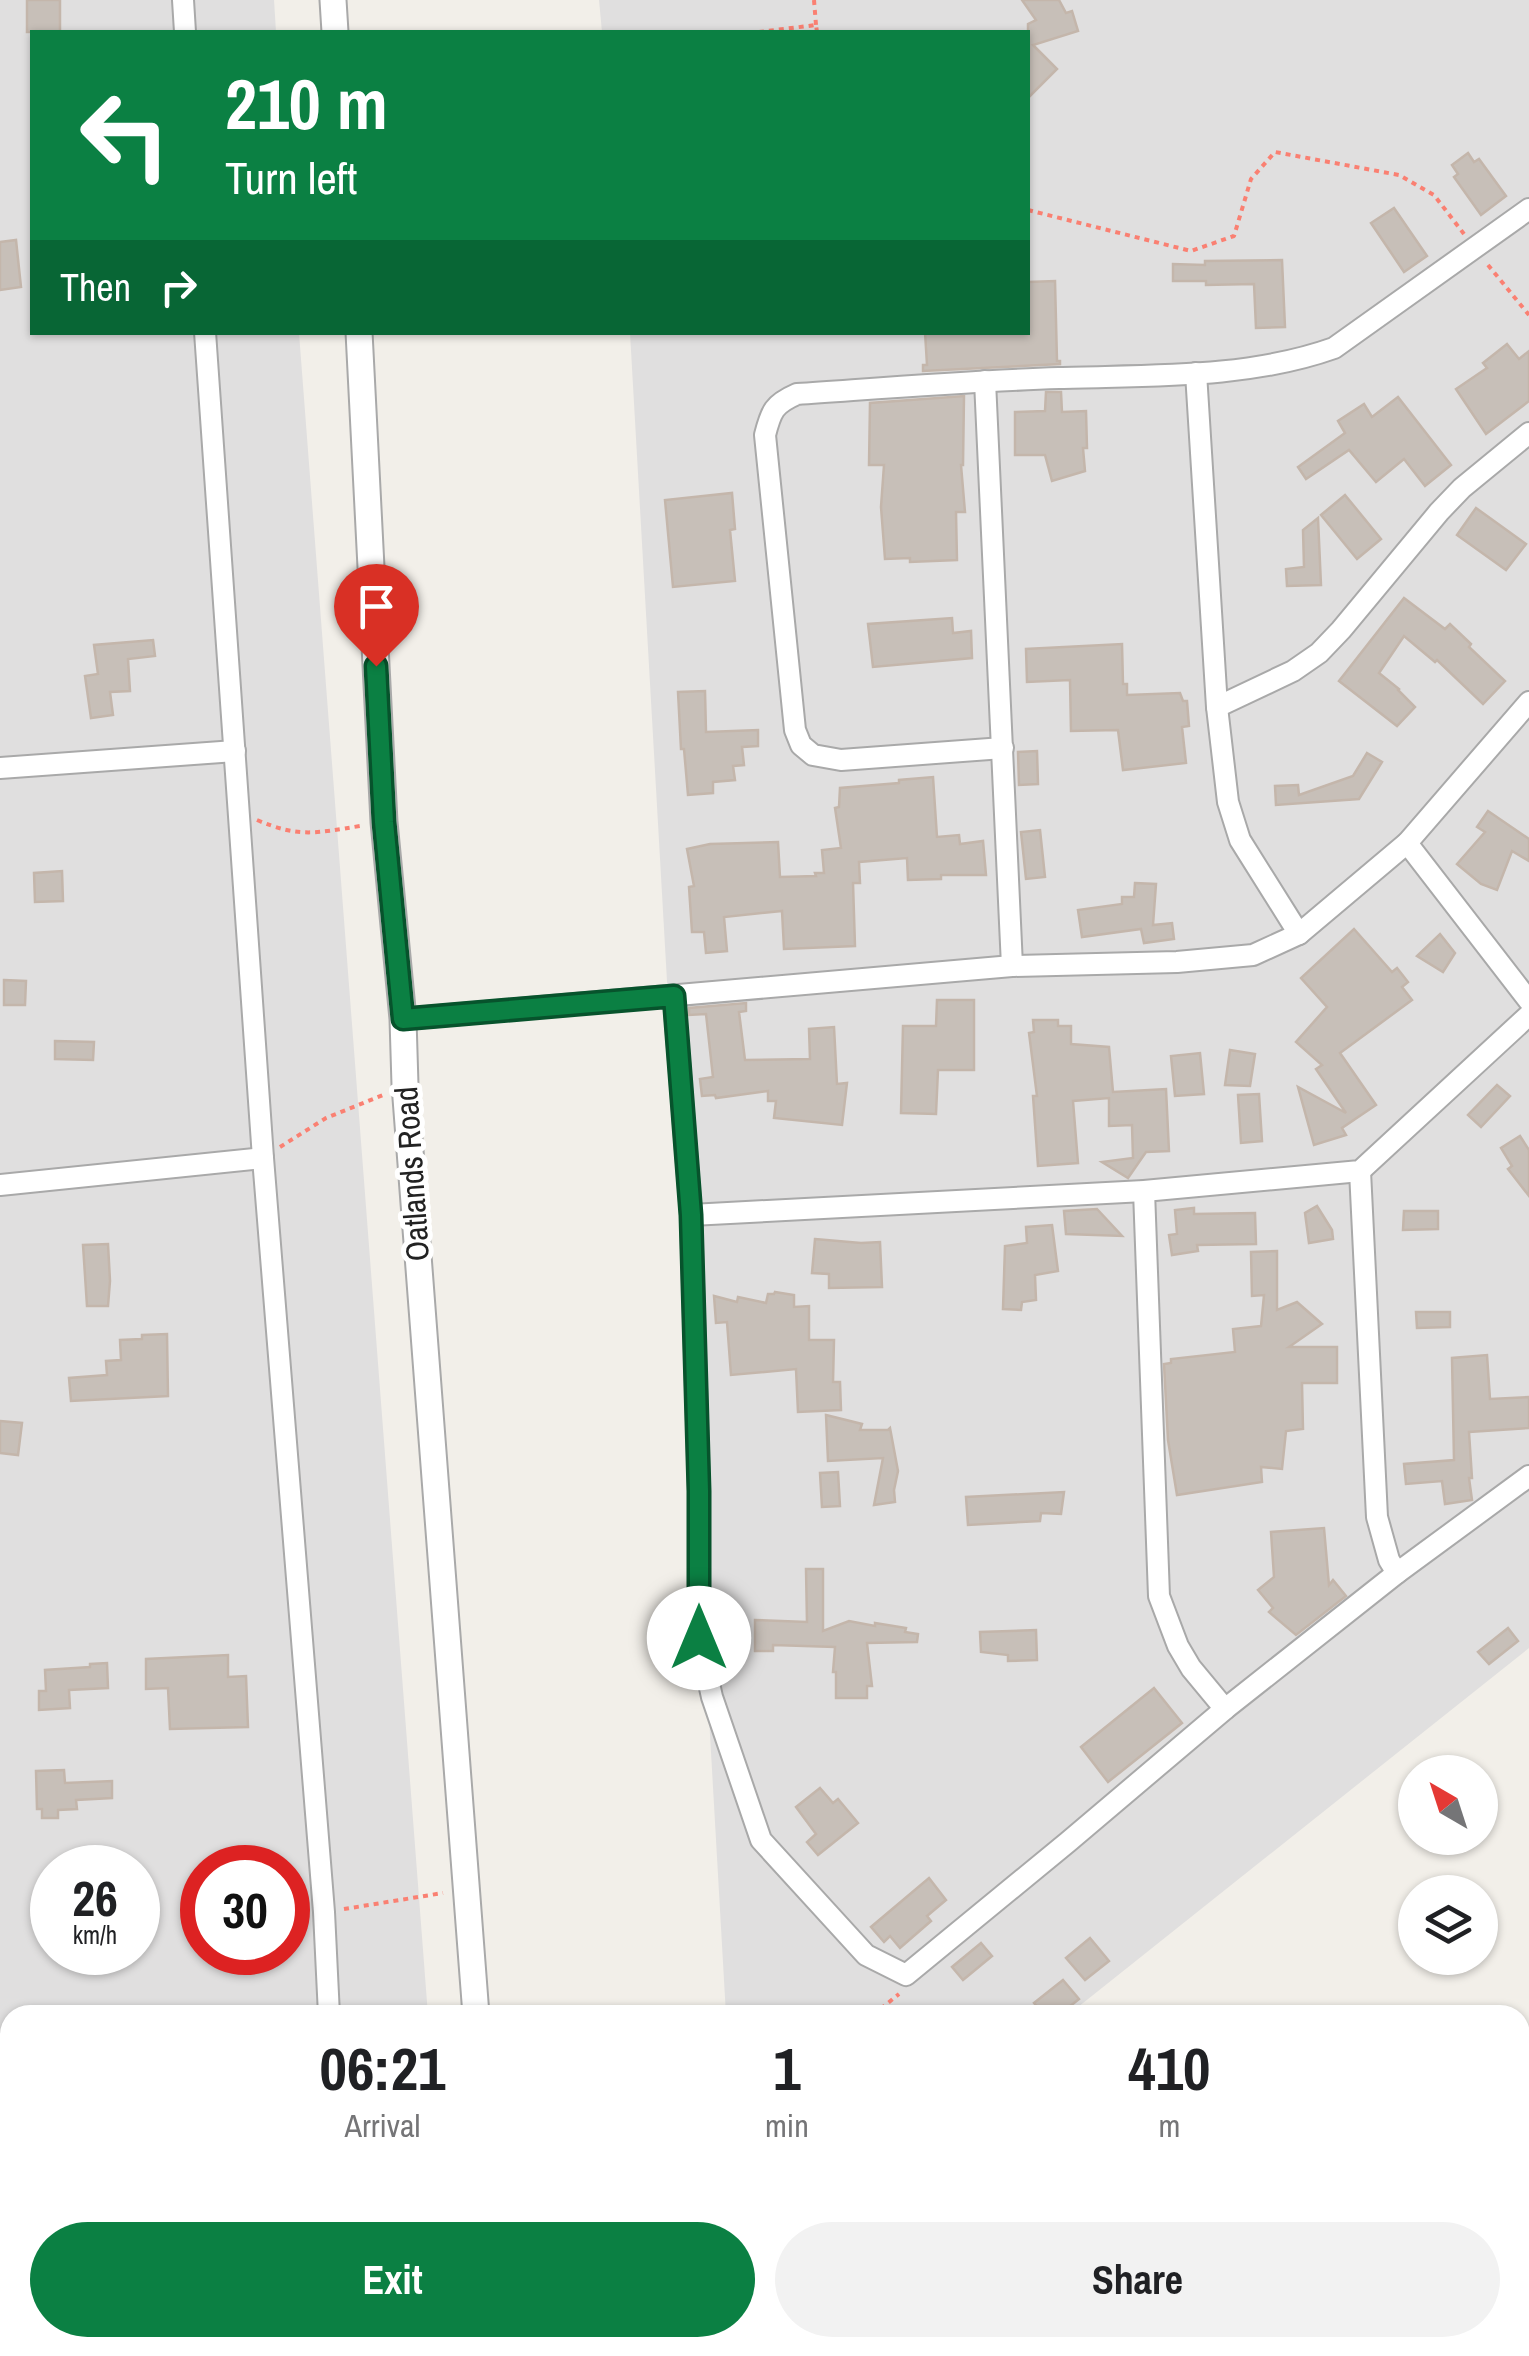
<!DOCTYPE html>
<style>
:root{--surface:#fff;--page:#f2f2f2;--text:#202124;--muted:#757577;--accent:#0b8043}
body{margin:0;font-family:"Archivo Narrow",sans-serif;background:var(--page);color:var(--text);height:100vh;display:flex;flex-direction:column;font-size:38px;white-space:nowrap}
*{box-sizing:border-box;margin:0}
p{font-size:32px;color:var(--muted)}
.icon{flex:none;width:55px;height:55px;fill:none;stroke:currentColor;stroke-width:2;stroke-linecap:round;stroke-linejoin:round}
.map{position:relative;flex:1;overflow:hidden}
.panel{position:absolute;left:0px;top:2005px;width:1530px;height:352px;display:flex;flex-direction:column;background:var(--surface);border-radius:30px 30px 0 0;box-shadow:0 2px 8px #0004}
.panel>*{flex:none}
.banner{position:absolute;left:30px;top:30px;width:1000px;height:305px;border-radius:0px;box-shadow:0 2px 8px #0004;background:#0b8043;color:#fff;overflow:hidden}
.needle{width:65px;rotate:321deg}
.tools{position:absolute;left:1398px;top:1755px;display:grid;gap:20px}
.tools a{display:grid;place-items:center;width:100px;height:100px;border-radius:50%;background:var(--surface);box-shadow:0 2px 8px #0004;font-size:50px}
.speed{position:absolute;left:30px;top:1845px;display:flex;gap:20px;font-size:50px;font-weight:700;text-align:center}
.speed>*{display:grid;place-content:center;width:130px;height:130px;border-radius:50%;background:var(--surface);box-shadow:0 2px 8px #0004;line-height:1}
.speed small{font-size:25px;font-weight:400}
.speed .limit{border:15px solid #d22;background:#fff;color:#111}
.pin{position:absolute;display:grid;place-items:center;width:85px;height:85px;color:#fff;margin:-102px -42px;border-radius:50% 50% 50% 0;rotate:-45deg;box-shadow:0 0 10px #0007}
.pin .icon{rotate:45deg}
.me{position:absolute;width:110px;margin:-55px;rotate:0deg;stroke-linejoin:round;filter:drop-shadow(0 0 8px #0008)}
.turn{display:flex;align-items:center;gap:35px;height:210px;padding:0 30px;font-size:45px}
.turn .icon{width:130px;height:130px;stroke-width:2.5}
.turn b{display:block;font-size:70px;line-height:85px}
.then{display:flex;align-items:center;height:95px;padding:0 30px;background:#0003;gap:20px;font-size:38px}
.eta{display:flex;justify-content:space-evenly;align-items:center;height:170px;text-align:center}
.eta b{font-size:60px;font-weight:700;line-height:70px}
.cta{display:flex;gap:20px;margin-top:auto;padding:20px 30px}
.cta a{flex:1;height:115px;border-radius:60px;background:var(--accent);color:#fff;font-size:40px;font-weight:700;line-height:115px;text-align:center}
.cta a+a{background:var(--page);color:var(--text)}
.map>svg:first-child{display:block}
</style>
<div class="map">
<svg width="1529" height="2356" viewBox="0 0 1529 2356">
<rect width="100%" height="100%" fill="#f2efe9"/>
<g fill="#e0dfdf" fill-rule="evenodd">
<path d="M0,0H274L276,32H32V332L299,333L428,2015H10V2348H453L454,2356H0ZM52,1868H138V1952H52ZM202,1868H288V1952H202Z"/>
<path d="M599,0H1529V1648L1068,2015H726L630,333L1028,332V32H602Z"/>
<path d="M1529,2202V2356H1334L1345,2348H1520V2209Z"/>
</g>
<g fill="#c7bfb8" stroke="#c4b6ab" stroke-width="2.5">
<rect x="27" y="0" width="33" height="32"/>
<path d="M1022,0H1059L1066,13L1072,11L1078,31L1033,45L1057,69L1028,98V24L1036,20Z"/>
<path d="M1468,153L1474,162L1479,159L1506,196L1481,215L1454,177L1458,174L1452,165Z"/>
<path d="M1394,208L1427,256L1404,272L1371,223Z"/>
<path d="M16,240L21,287L0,290V242Z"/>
<path d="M1282,260L1285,327L1256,328L1254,284L1206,285V281H1173V264L1205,265V261Z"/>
<path d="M1055,281L1057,361H1060V364L923,371V365H927L925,332H1028V282Z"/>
<path d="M1507,344L1519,359L1529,351V401L1486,434L1456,389L1487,368L1483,363Z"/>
<path d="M1046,392H1061L1062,412L1086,411L1087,448H1083L1085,471L1052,481L1045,455H1015V412L1045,411Z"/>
<path d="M964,396L963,465H961L965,512H956L957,560L910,562V558L885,559L881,507L884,465H869L870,403Z"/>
<path d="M1398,397L1451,465L1425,486L1404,459L1376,482L1349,450L1306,479L1298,467L1345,433L1338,421L1364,404L1372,417Z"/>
<path d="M732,493L735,529L730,530L735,581L673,587L665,500Z"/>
<path d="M1345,495L1381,539L1357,559L1321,515Z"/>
<path d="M1476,508L1526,544L1506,570L1457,535Z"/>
<path d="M1318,518L1321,585L1287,586L1286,569L1304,567L1303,530Z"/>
<path d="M1404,598L1445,629L1450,624L1471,644L1469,647L1505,681L1483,704L1437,660L1435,662L1404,636L1379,673L1399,689L1398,690L1415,707L1397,726L1339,681Z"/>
<path d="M952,618L953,633L971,631L972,658L873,667L868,624Z"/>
<path d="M153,640L155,656L128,659L130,691L110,692L113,715L91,718L85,676L98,674L94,645Z"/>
<path d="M1122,644L1123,684H1127V695L1180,693L1183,701H1187L1189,726L1182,727L1186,763L1123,770L1118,730L1071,731L1070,680L1027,682L1026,649Z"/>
<path d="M705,691L706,732L758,730V746L742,747L744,765L733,766L735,780L713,782V793L688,795L684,749H681L678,692Z"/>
<path d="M1037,751L1038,784L1019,785L1018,752Z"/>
<path d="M1367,753L1382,762L1359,799L1276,805L1275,786L1298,785L1299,795L1353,776Z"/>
<path d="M933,777L937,837L959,835L960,844L983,841L986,875H941V879L908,880L907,858L859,862L860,883H853L855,946L784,949L782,911L724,917L727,951L706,953L704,932H692L689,887L694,886L687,849L710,844L778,842L780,877L816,876L815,873H824L822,850L841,848L835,808L839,807L840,788L899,783V780Z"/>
<path d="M1488,811L1529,839V861L1512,851L1497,890L1481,884L1457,864L1485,832L1477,827Z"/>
<path d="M1040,830L1045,877L1026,879L1021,832Z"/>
<path d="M62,871L63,901L35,902L34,873Z"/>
<path d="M1135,883L1156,884L1153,925L1172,923L1174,939L1144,943L1141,929L1082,937L1078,910L1122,904V897H1134Z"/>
<path d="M1354,929L1392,972L1397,968L1408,982L1402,987L1412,1000L1340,1053L1376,1105L1342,1128L1346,1135L1314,1145L1298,1087L1346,1113L1316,1069L1322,1065L1296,1042L1327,1007L1301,978Z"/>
<path d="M1440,934L1455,953L1443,972L1417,956Z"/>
<path d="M4,980L26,981L25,1005H4Z"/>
<path d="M937,1000H974V1070H938L936,1114L901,1113L903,1026H936Z"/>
<path d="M746,1003V1011L739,1012L745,1060L810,1059L809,1029L834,1027L837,1084L847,1083L842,1125L774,1118L776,1101H768V1091L716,1098L715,1095L702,1096L700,1079L713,1077L706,1014L689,1015V1008Z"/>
<path d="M1033,1020H1058V1026H1071V1044L1109,1047L1113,1092L1166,1089L1169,1151L1146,1152L1128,1178L1102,1162L1133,1158L1132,1125L1109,1126V1098L1073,1101L1078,1163L1038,1166L1033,1096H1037L1029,1033L1034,1032Z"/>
<path d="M55,1041L94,1042L93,1060L55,1059Z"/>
<path d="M1230,1050L1255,1054L1250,1086L1225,1085Z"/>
<path d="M1200,1053L1204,1094L1175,1096L1171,1056Z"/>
<path d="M1497,1085L1510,1096L1481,1127L1468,1115Z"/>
<path d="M1259,1094L1262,1141L1241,1143L1238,1095Z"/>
<path d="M1520,1136L1529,1150V1196L1508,1169L1512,1166L1501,1148Z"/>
<path d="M1317,1206L1332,1230L1333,1239L1309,1243L1305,1213Z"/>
<path d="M1194,1208V1214L1255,1213L1256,1244L1197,1245L1198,1251L1172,1255L1169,1235L1177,1234L1175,1210Z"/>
<path d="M1097,1209L1122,1236L1066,1234L1064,1211Z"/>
<path d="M1404,1211H1438V1229L1403,1230Z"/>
<path d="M1052,1225L1058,1271L1035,1275L1036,1300L1022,1302L1021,1310L1003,1309L1005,1246L1027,1243L1026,1227Z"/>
<path d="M815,1239L861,1243L880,1242L882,1287L829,1288V1274L812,1273Z"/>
<path d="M108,1244L110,1281L108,1306H87L83,1245Z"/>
<path d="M1277,1251V1310L1297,1302L1322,1324L1289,1347H1337V1383H1302L1303,1429L1286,1431L1282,1469L1261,1467L1262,1482L1177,1495L1168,1440L1164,1364L1171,1363V1359L1235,1352L1233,1329L1261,1326L1264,1295L1252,1296L1251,1252Z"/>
<path d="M775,1292L794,1295V1307L809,1306V1340H834L833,1382H840L841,1410L798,1412L796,1369L731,1375L727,1322L716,1323L714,1296L737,1302L738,1297L766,1303L768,1294H774Z"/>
<path d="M1416,1312H1450V1327L1417,1328Z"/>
<path d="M167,1334L168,1396L71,1401L69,1378L107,1375L106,1361L121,1360L120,1340L142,1339V1335Z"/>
<path d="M1487,1355L1490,1399L1529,1397V1428L1469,1432L1472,1478H1469L1472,1500L1445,1504L1442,1481L1406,1484L1404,1464L1454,1460L1452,1358Z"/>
<path d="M826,1415L862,1424L860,1430H888L890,1428L898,1471L894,1490L895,1502L874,1505L883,1458L828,1461Z"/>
<path d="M0,1421L22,1423L18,1455L0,1453Z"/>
<path d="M838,1472L840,1506L822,1507L820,1473Z"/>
<path d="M1064,1492L1061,1514L1041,1513L1040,1521L968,1525L966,1497Z"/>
<path d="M1324,1528L1329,1585L1333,1580L1346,1596L1296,1635L1269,1612L1273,1608L1258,1590L1274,1577L1271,1532Z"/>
<path d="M806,1569H823V1631L849,1621L875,1626V1623L906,1628L905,1632L918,1634L917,1642L867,1643L872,1686H867V1698H836V1672H833L835,1647L773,1645V1651H755V1620L807,1622Z"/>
<path d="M1508,1628L1518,1641L1489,1664L1478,1652Z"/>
<path d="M1036,1630L1037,1660L1008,1661V1655L981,1652L980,1632Z"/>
<path d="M228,1655V1677L246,1676L248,1727L170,1729L168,1688L146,1689V1659Z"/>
<path d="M107,1663L108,1688L69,1690L70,1708L39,1710V1691H46L45,1670L90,1667V1664Z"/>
<path d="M1154,1688L1182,1723L1108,1782L1081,1747Z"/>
<path d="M64,1770L65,1783L112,1781V1798L76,1800L77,1809L58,1810V1818H42V1809H37L36,1771Z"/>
<path d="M820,1788L833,1803L838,1799L858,1823L818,1855L807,1842L816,1834L796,1807Z"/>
<path d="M929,1878L946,1900L927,1916L931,1921L900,1948L890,1936L884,1942L871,1927Z"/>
<path d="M1090,1938L1109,1961L1085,1980L1066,1958Z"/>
<path d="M981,1943L992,1956L963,1980L952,1967Z"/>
<path d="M1063,1980L1079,1999L1059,2015H1044L1034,2003Z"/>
</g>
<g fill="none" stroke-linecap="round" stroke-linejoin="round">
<defs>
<g id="minor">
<path d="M183,0L185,32"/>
<path d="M205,332L263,1158L324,1912L329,2015"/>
<path d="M1196,373L1217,707L1228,802L1240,840L1299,934"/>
<path d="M985,381L1012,966"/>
<path d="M1217,707L1293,671L1319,653L1341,630L1439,512L1462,488L1529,433"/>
<path d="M1003,748L841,760L813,755L801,745L795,730L765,435C771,411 774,404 797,394C885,388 972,381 1059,378C1150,375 1247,379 1334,348L1529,209"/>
<path d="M0,768L235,751"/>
<path d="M1407,843L1529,1001"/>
<path d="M674,997L691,1215L1144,1191L1360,1171L1529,1015"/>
<path d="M403,1019L1012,966L1177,962L1253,955L1299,934L1407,843L1529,702"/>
<path d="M1360,1171L1377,1517L1389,1560L1397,1573"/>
<path d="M0,1185L263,1158"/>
<path d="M1144,1191L1159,1596L1178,1646L1191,1668L1225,1709"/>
<path d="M691,1215L699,1491V1638L712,1697L761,1840L866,1955L906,1975L1068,1842L1225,1709L1397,1573L1529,1476"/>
<path d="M0,2329H10"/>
<path d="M345,2348V2356"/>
<path d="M1502,2356L1513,2348"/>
</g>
<g id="tertiary">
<path d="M333,0L335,32"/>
<path d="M359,332L384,822L403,1019L405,1085L476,2015"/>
<path d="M492,2348L493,2356"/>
</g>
</defs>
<use href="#minor" stroke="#a9a9a9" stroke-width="24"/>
<use href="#tertiary" stroke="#a9a9a9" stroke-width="29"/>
<g stroke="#fa8072" stroke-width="4" stroke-dasharray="5 5" stroke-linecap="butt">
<path d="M814,0L816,25"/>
<path d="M759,32L816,25L817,32"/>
<path d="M1028,210L1191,251L1234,236L1251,179L1275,152L1399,175L1434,195L1464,234"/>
<path d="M1488,265L1529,315"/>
<path d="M257,820C299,838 316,833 360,826"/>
<path d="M280,1147L326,1118L383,1095"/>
<path d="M344,1909L443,1893"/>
<path d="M873,2015L899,1994"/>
</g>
<use href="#minor" stroke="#fff" stroke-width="20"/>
<use href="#tertiary" stroke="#fff" stroke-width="25"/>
</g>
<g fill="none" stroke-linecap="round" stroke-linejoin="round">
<defs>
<path id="route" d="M376,666L384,822L403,1019L674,996L691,1215L699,1491V1638"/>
</defs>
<use href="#route" stroke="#07532c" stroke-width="25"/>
<use href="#route" stroke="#0b8043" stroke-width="18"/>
</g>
<g text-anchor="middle" stroke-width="10" stroke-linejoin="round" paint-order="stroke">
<g font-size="32" fill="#222" stroke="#fff">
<text transform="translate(412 1174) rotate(-94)" y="11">Oatlands Road</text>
</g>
</g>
</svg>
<div class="tools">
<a><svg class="needle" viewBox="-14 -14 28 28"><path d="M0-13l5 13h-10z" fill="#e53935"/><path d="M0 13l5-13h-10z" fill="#757577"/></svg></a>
<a><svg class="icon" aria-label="layers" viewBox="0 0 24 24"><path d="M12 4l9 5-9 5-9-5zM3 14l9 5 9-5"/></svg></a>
</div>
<div class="speed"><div>26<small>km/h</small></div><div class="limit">30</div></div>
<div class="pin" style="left:376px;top:666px;background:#d93025"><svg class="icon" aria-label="arrive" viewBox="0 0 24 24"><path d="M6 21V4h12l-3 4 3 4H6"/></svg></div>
<svg class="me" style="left:699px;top:1638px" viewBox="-20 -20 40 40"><circle r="19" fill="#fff"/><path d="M0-13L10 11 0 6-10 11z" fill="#0b8043"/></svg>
<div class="banner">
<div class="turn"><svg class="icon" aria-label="left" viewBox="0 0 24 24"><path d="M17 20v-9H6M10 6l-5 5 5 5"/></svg><div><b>210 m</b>Turn left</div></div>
<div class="then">Then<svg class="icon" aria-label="right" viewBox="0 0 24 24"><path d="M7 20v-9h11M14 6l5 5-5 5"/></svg></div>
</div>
<section class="panel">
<div class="eta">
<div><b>06:21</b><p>Arrival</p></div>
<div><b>1</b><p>min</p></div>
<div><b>410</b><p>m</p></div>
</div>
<div class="cta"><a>Exit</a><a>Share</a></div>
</section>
</div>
